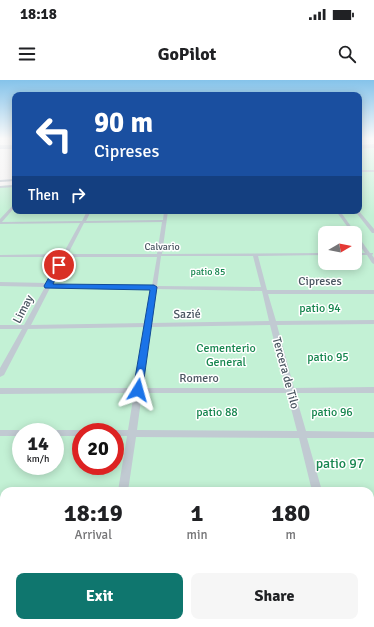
<!DOCTYPE html>
<meta charset="utf-8">
<style>
:root{--surface:#fff;--page:#f6f6f6;--text:#202124;--muted:#757577;--accent:#0f766e}
body{margin:0;font-family:Signika,sans-serif;background:var(--page);color:var(--text);height:100vh;display:flex;flex-direction:column;font-size:15px;white-space:nowrap}
*{box-sizing:border-box;margin:0}
p{font-size:13px;color:var(--muted)}
.icon{flex:none;width:22px;height:22px;fill:none;stroke:currentColor;stroke-width:2;stroke-linecap:round;stroke-linejoin:round}
.map{position:relative;flex:1;overflow:hidden}
.drawer{position:absolute;left:0px;top:407px;width:374px;height:140px;display:flex;flex-direction:column;background:var(--surface);border-radius:12px 12px 0 0;box-shadow:0 2px 10px #0003}
.drawer>*{flex:none}
.guide{position:absolute;left:12px;top:12px;width:350px;height:122px;border-radius:8px;box-shadow:0 2px 10px #0003;background:#1a4fa0;color:#fff;overflow:hidden}
.needle{width:26px;rotate:80deg}
.buttons{position:absolute;left:318px;top:146px;display:grid;gap:8px}
.buttons a{display:grid;place-items:center;width:44px;height:44px;border-radius:8px;background:var(--surface);box-shadow:0 2px 10px #0003;font-size:20px}
.speed{position:absolute;left:12px;top:343px;display:flex;gap:8px;font-size:20px;font-weight:700;text-align:center}
.speed>*{display:grid;place-content:center;width:52px;height:52px;border-radius:50%;background:var(--surface);box-shadow:0 2px 10px #0003;line-height:1}
.speed small{font-size:10px;font-weight:400}
.speed .limit{border:6px solid #d22;background:#fff;color:#111}
.pin{position:absolute;display:grid;place-items:center;width:34px;height:34px;color:#fff;margin:-17px;border:2px solid #fff;border-radius:50%;box-shadow:0 1px 4px #0007}
.me{position:absolute;width:44px;margin:-22px;rotate:8deg;stroke-linejoin:round;filter:drop-shadow(0 0 3px #0008)}
.turn{display:flex;align-items:center;gap:14px;height:84px;padding:0 16px;font-size:18px}
.turn .icon{width:52px;height:52px;stroke-width:2.5}
.turn b{display:block;font-size:28px;line-height:34px}
.then{display:flex;align-items:center;height:38px;padding:0 16px;background:#0003;gap:8px;font-size:15px}
.eta{display:flex;justify-content:space-evenly;align-items:center;height:68px;text-align:center}
.eta b{font-size:24px;font-weight:700;line-height:28px}
.cta{display:flex;gap:8px;margin-top:auto;padding:8px 16px}
.cta a{flex:1;height:46px;border-radius:8px;background:var(--accent);color:#fff;font-size:16px;font-weight:700;line-height:46px;text-align:center}
.cta a+a{background:var(--page);color:var(--text)}
.status{display:flex;justify-content:space-between;align-items:center;height:28px;padding:0 20px;background:var(--surface);direction:ltr}
.status svg{height:11px;fill:currentColor}
header{display:flex;justify-content:space-between;align-items:center;height:52px;padding:0 16px;background:var(--surface);font-size:18px;font-weight:700}
.map>svg:first-child{display:block}
</style>
<div class="status"><b>18:18</b><svg viewBox="0 0 49 12"><path d="M0 12V9h3v3zM5 12V6h3v6zM10 12V3h3v9zM15 12V0h3v12zM26 1h20v11H26zM47 4h2v5h-2z"/></svg></div>
<header><svg class="icon" aria-label="menu" viewBox="0 0 24 24"><path d="M4 6h16M4 12h16M4 18h16"/></svg>GoPilot<svg class="icon" aria-label="search" viewBox="0 0 24 24"><circle cx="10" cy="10" r="6"/><path d="M15 15l6 6"/></svg></header>
<div class="map">
<svg width="374" height="547" viewBox="0 0 374 547">
<rect width="100%" height="100%" fill="#f5f3f3"/>
<path fill="#c3f1d5" fill-rule="evenodd" d="M374,68V547H0V106L15,105V131H359V69ZM325,153H355V183H325ZM21,352H55V386H21ZM81,352H115V386H81ZM4,411H370V543H4Z"/>
<g fill="none" stroke-linecap="round" stroke-linejoin="round">
<g fill="#c1cad2" fill-rule="evenodd">
<rect x="359" y="90" width="15" height="2"/>
<path d="M15,99V101L0,102V100Z"/>
<path d="M15,105V107L0,108V106Z"/>
<path d="M14,124H15V127L2,142L82,141L87,131H91L86,141L163,140L164,131H168L162,174L325,173V175L258,176L267,210H374V214H268L276,241L374,240V244L277,245L294,308L374,307V313H295L306,351L374,352V358H307L322,411H312L299,358L136,357L128,411H118L127,356H115V352H111L115,350H128L134,313L0,314V308H135L145,247L28,249L4,295L0,297V288L22,249H0V245H24L45,207L0,206V202L47,203L61,177H0V175L63,174L80,143L0,144V139ZM162,142L157,174H68L84,143ZM161,176H253L261,207L157,206ZM66,177H157L152,206L52,204ZM50,208L151,209L146,243L31,245ZM157,209L262,211L269,241L152,243ZM270,245L286,308H143L151,247ZM142,313H287L297,351L137,350Z"/>
<path d="M336,131H340L370,173H373V174L372,175L374,178V184L372,183L367,175H355V173H365L355,158V153H352Z"/>
<path d="M355,131H359L374,149V153H372Z"/>
<path d="M0,350H21L25,352H21V356H0Z"/>
<path d="M55,350H81L85,352H81V356H55V352H51Z"/>
<rect x="96" y="543" width="12" height="4"/>
<path d="M346,543H358L359,547H347Z"/>
</g>
<path fill="#c1cad2" fill-rule="evenodd" d="M374,64V68L359,69V65Z"/>
<rect fill="#c1cbd6" fill-rule="evenodd" x="0" y="65" width="15" height="4"/>
</g>
<linearGradient id="sky" x2="0" y2="1"><stop stop-color="#85c3ea"/><stop offset="0.43" stop-color="#fafafa"/><stop offset="1" stop-color="#fafafa" stop-opacity="0"/></linearGradient>
<rect width="374" height="136" fill="url(#sky)"/>
<path fill="#1a73e8" stroke="#114b97" d="M59,183L63,185L53,204L154,205L157,207L142,313L138,314L133,310L150,210L45,208L44,206L56,185Z"/>
<g text-anchor="middle" stroke-width="3" stroke-linejoin="round" paint-order="stroke">
<g font-size="10" fill="#4a5661" stroke="#fff">
<text x="162" y="170">Calvario</text>
</g>
<g font-size="10" fill="#17864f" stroke="#fff">
<text x="208" y="195">patio 85</text>
</g>
<g font-size="12" fill="#4a5661" stroke="#fff">
<text x="320" y="205">Cipreses</text>
<text transform="translate(23 229) rotate(-62)" y="4">Limay</text>
<text transform="translate(187 234) rotate(-1)" y="4">Sazié</text>
<text transform="translate(286 293) rotate(75)" y="4">Tercera de Tilo</text>
<text x="199" y="302">Romero</text>
</g>
<g font-size="12" fill="#17864f" stroke="#fff">
<text x="320" y="232">patio 94</text>
<text x="226" y="272">Cementerio<tspan x="226" dy="14">General</tspan></text>
<text x="328" y="281">patio 95</text>
<text x="217" y="336">patio 88</text>
<text x="332" y="336">patio 96</text>
</g>
<g font-size="14" fill="#17864f" stroke="#fff">
<text x="340" y="388">patio 97</text>
</g>
</g>
</svg>
<div class="buttons">
<a><svg class="needle" viewBox="-14 -14 28 28"><path d="M0-13l5 13h-10z" fill="#e53935"/><path d="M0 13l5-13h-10z" fill="#757577"/></svg></a>
</div>
<div class="speed"><div>14<small>km/h</small></div><div class="limit">20</div></div>
<div class="pin" style="left:59px;top:185px;background:#d93025"><svg class="icon" aria-label="arrive" viewBox="0 0 24 24"><path d="M6 21V4h12l-3 4 3 4H6"/></svg></div>
<svg class="me" style="left:138px;top:310px" viewBox="-20 -20 40 40"><path d="M0-17L14 15 0 8-14 15z" fill="#1a73e8" stroke="#fff" stroke-width="4"/></svg>
<div class="guide">
<div class="turn"><svg class="icon" aria-label="left" viewBox="0 0 24 24"><path d="M17 20v-9H6M10 6l-5 5 5 5"/></svg><div><b>90 m</b>Cipreses</div></div>
<div class="then">Then<svg class="icon" aria-label="right" viewBox="0 0 24 24"><path d="M7 20v-9h11M14 6l5 5-5 5"/></svg></div>
</div>
<section class="drawer">
<div class="eta">
<div><b>18:19</b><p>Arrival</p></div>
<div><b>1</b><p>min</p></div>
<div><b>180</b><p>m</p></div>
</div>
<div class="cta"><a>Exit</a><a>Share</a></div>
</section>
</div>
